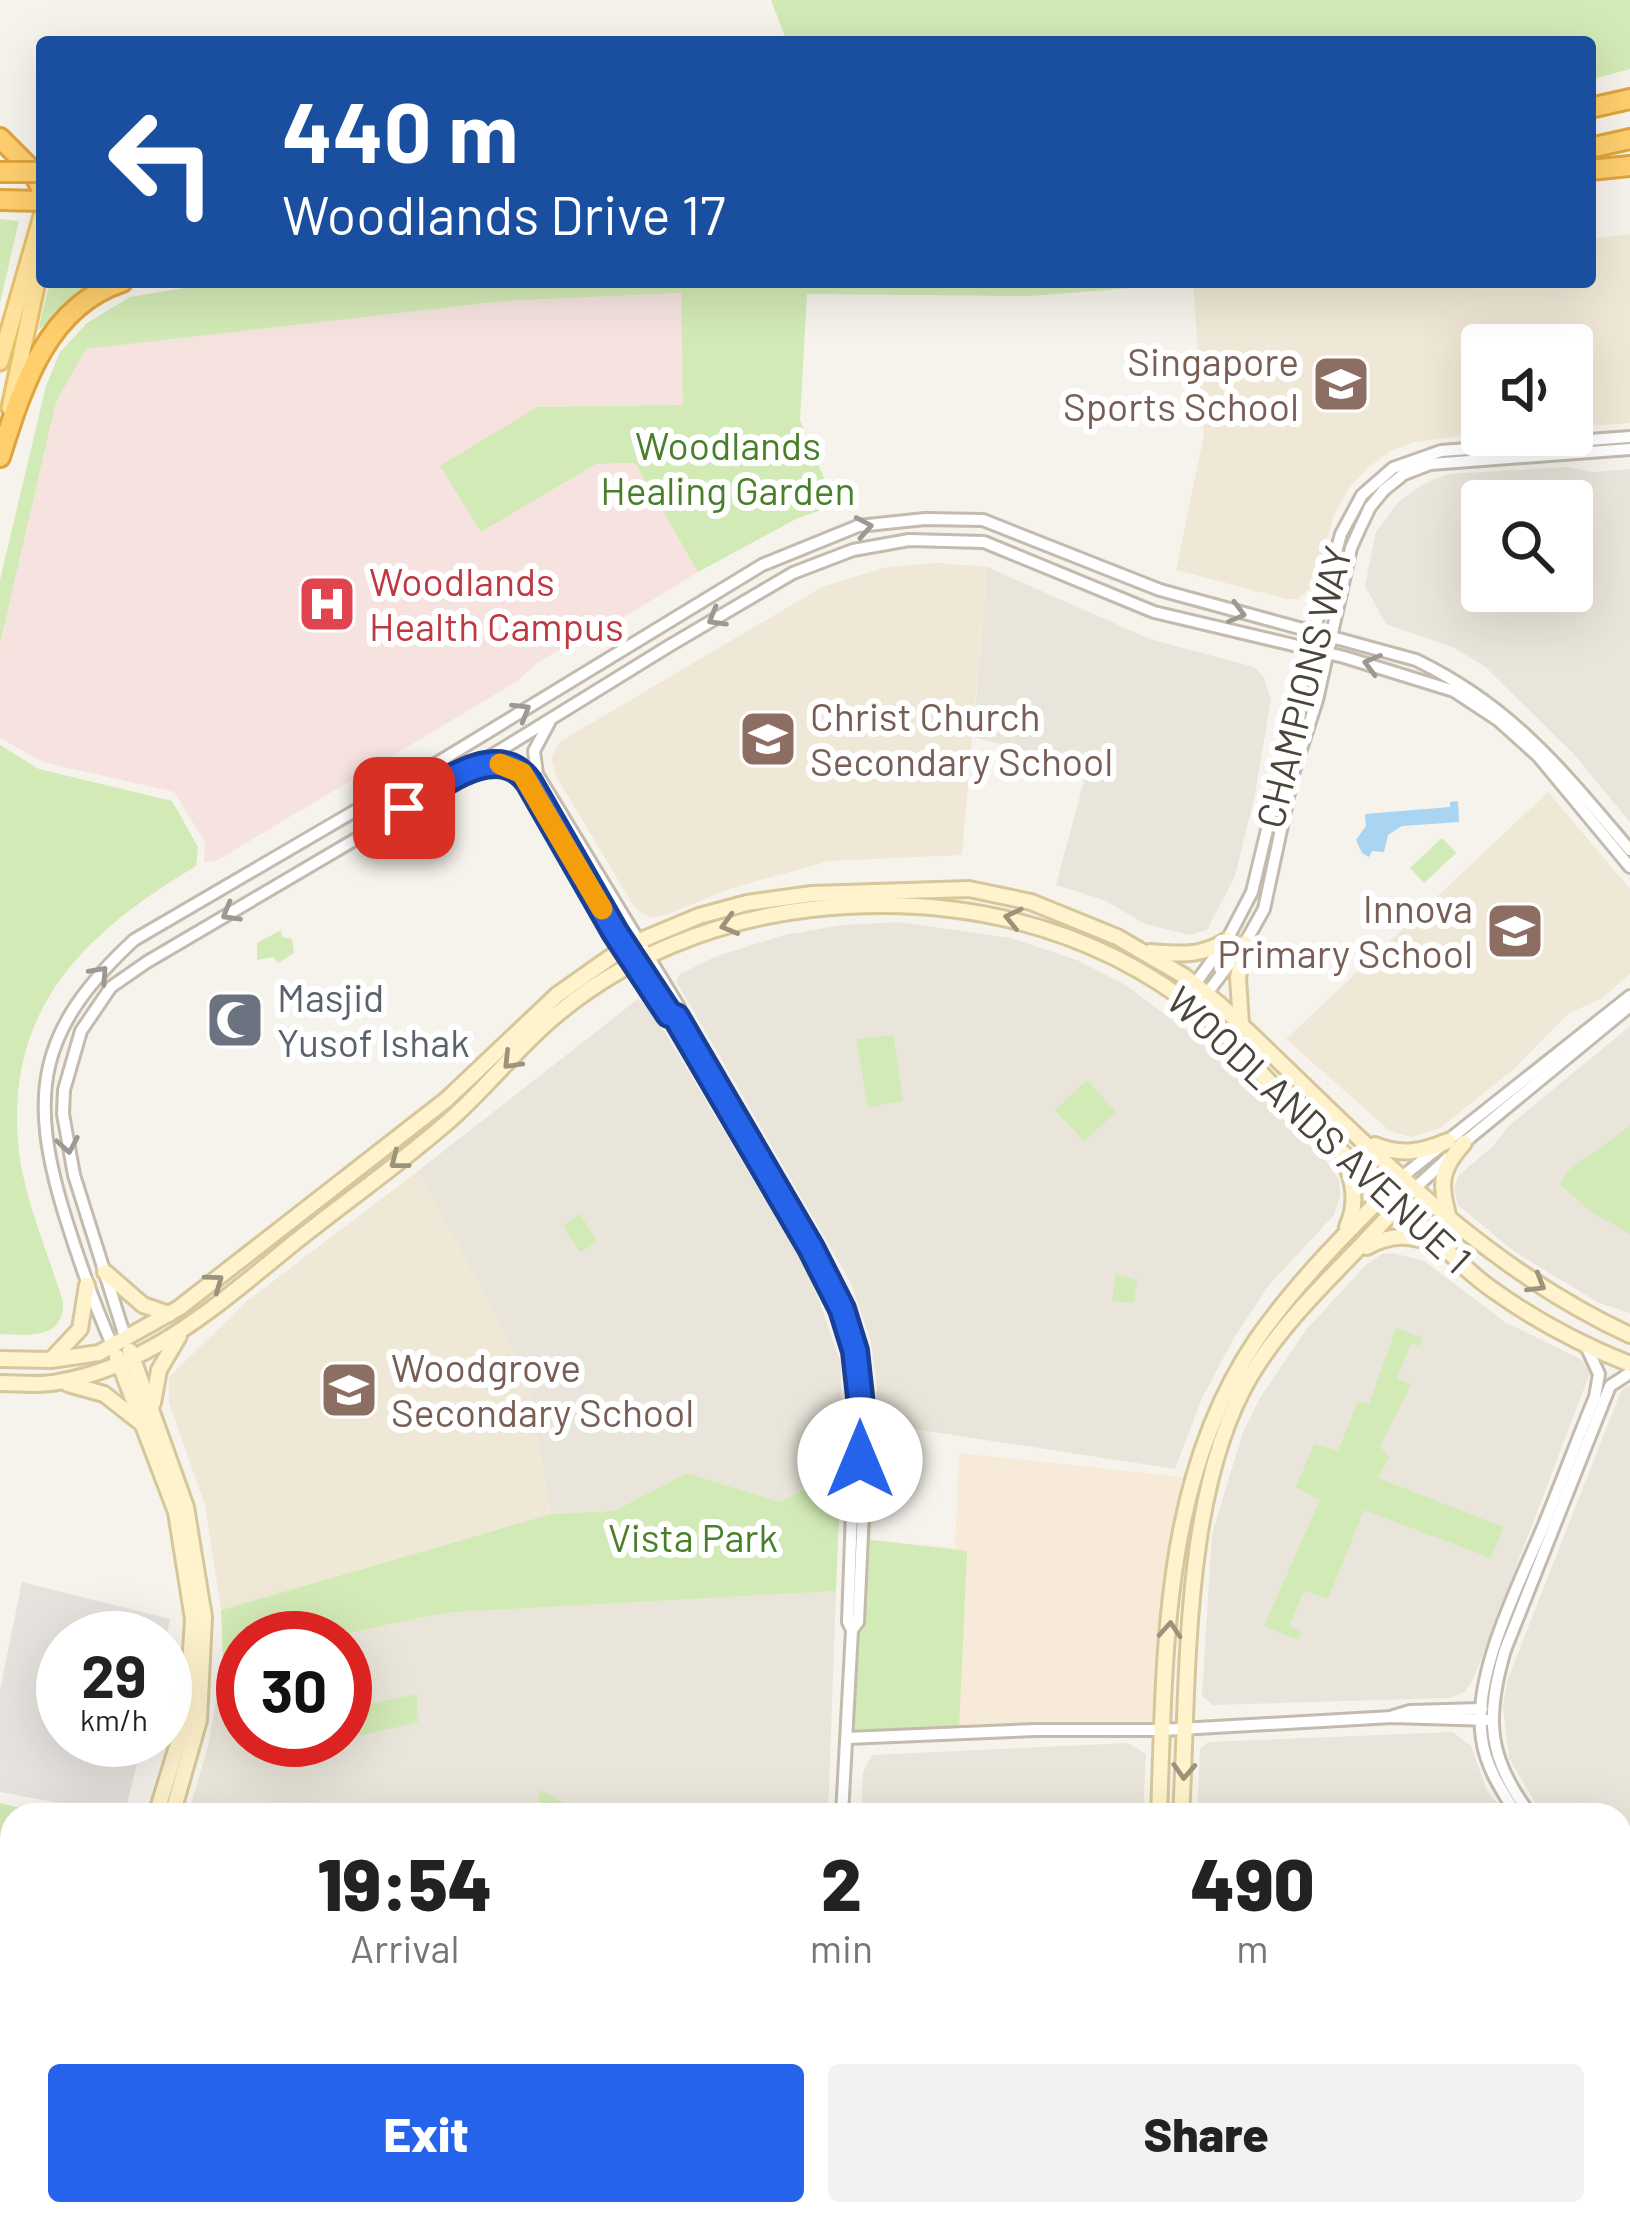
<!DOCTYPE html>
<style>
:root{--surface:#fff;--page:#f2f2f2;--text:#222;--muted:#767676;--accent:#2563eb}
body{margin:0;font-family:Barlow,sans-serif;background:var(--page);color:var(--text);height:100vh;display:flex;flex-direction:column;font-size:45px;white-space:nowrap}
*{box-sizing:border-box;margin:0}
p{font-size:39px;color:var(--muted)}
.icon{flex:none;width:66px;height:66px;fill:none;stroke:currentColor;stroke-width:2;stroke-linecap:round;stroke-linejoin:round}
.map{position:relative;flex:1;overflow:hidden}
.details{position:absolute;left:0px;top:1803px;width:1632px;height:423px;display:flex;flex-direction:column;background:var(--surface);border-radius:36px 36px 0 0;box-shadow:0 12px 48px #0002}
.details>*{flex:none}
.guide{position:absolute;left:36px;top:36px;width:1560px;height:252px;border-radius:12px;box-shadow:0 12px 48px #0002;background:#1a4fa0;color:#fff;overflow:hidden}
.fabs{position:absolute;left:1461px;top:324px;display:grid;gap:24px}
.fabs a{display:grid;place-items:center;width:132px;height:132px;border-radius:12px;background:var(--surface);box-shadow:0 12px 48px #0002;font-size:60px}
.speed{position:absolute;left:36px;top:1611px;display:flex;gap:24px;font-size:60px;font-weight:700;text-align:center}
.speed>*{display:grid;place-content:center;width:156px;height:156px;border-radius:50%;background:var(--surface);box-shadow:0 12px 48px #0002;line-height:1}
.speed small{font-size:30px;font-weight:400}
.speed .limit{border:18px solid #d22;background:#fff;color:#111}
.pin{position:absolute;display:grid;place-items:center;width:102px;height:102px;color:#fff;margin:-51px;border-radius:24px;box-shadow:0 6px 18px #0006}
.me{position:absolute;width:132px;margin:-66px;rotate:0deg;stroke-linejoin:round;filter:drop-shadow(0 0 9px #0008)}
.turn{display:flex;align-items:center;gap:42px;height:252px;padding:0 48px;font-size:54px}
.turn .icon{width:156px;height:156px;stroke-width:2.5}
.turn b{display:block;font-size:84px;line-height:102px}
.eta{display:flex;justify-content:space-evenly;align-items:center;height:204px;text-align:center}
.eta b{font-size:72px;font-weight:800;line-height:84px}
.action{display:flex;gap:24px;margin-top:auto;padding:24px 48px}
.action a{flex:1;height:138px;border-radius:12px;background:var(--accent);color:#fff;font-size:48px;font-weight:800;line-height:138px;text-align:center}
.action a+a{background:var(--page);color:var(--text)}
.map>svg:first-child{display:block}
</style>
<div class="map">
<svg width="1630" height="2225" viewBox="0 0 1630 2225">
<rect width="100%" height="100%" fill="#f6f3ec"/>
<g fill="#eae5da" fill-rule="evenodd">
<path d="M1568,467L1593,472L1630,469V822L1572,752L1483,665L1452,647L1386,624L1365,586L1376,532L1398,502L1427,482L1448,474ZM1482,501H1572V591H1482Z"/>
<path d="M987,567L1150,639L1254,667L1264,678L1271,700L1254,799L1235,876L1207,930L1190,935L1145,924L1104,900L1056,885L1088,766L973,737Z"/>
<path d="M898,922L1011,938L1077,960L1127,986L1207,1046L1322,1156L1339,1179L1340,1196L1334,1215L1269,1285L1234,1338L1202,1398L1175,1469L875,1423L877,1387L871,1342L851,1283L676,981L680,974L717,956L784,935L843,925Z"/>
<path d="M638,999L652,1010L810,1276L841,1363V1470L780,1502L687,1473L614,1511L551,1514L527,1376L418,1171Z"/>
<path d="M1630,1026V1313L1599,1303L1515,1252L1458,1205L1454,1188L1459,1175L1492,1147L1509,1126Z"/>
<path d="M1393,1253L1424,1261L1505,1322L1582,1360L1590,1373L1474,1677L1465,1692L1449,1698L1213,1705L1202,1696L1212,1534L1242,1435L1260,1398L1306,1330L1365,1266L1382,1254Z"/>
<path d="M1630,1385V1847L1620,1846V1815H1549L1534,1801L1509,1758L1503,1706L1507,1681L1621,1391Z"/>
<path d="M836,1591L828,1815H188L208,1746L223,1660L243,1656V1740H345V1638H327L443,1613Z"/>
<path d="M1453,1732L1471,1746L1487,1790L1506,1815H1197L1200,1749L1208,1742Z"/>
<path d="M1128,1743L1146,1754L1143,1815H861L863,1772L872,1755Z"/>
<path d="M1620,1878L1630,1880V2149L1620,2150Z"/>
<path d="M12,2085V2214H610L614,2225H0V2101Z"/>
<path d="M653,2214H858L825,2225H657Z"/>
</g>
<path fill="#f7ead8" d="M861,1415L878,1418L872,1540L955,1548L959,1453L1192,1478L1162,1730L847,1738Z"/>
<path fill="#e6e2dd" d="M22,1582L170,1619L165,1643V1638H63V1740H143L124,1815L0,1792V1690Z"/>
<g fill="#efe8d6">
<path d="M1630,234V423L1572,427V345H1482V433L1414,442L1391,451L1370,466L1349,488L1334,515L1313,585L1298,599H1286L1176,570L1204,435L1193,283L1590,282V239Z"/>
<path d="M938,563L987,567L962,855L829,861L732,888L666,915L651,918L634,907L556,776L551,757L561,741L822,587L887,567Z"/>
<path d="M1548,792L1630,889V974L1601,999L1569,1013L1514,1069L1440,1128L1411,1137L1390,1131L1286,1039Z"/>
<path d="M418,1171L527,1376L551,1514L221,1610L205,1505L169,1403V1377L247,1301Z"/>
</g>
<path fill="#f6e3e0" d="M681,293L683,405L537,407L481,532L596,464L635,463L698,572L593,636L573,642L537,663L516,682L216,861L204,862L205,842L174,792L43,762L0,738V644L56,402L85,349L504,301Z"/>
<g fill="#d2eab5">
<path d="M771,0H1630V69L1590,80V42H787Z"/>
<path d="M0,219L19,221L0,303Z"/>
<path d="M50,282H103L38,330Z"/>
<path d="M219,282H1193V283L1031,296L807,294L800,420L835,505L796,519L698,572L635,463L596,464L481,532L440,466L537,407L683,405L681,293L504,301L86,349L56,402L0,644V580L46,386L60,352L87,323L130,297Z"/>
<path d="M0,745L39,769L172,801L198,847L196,866C81,935 0,1013 20,1160C28,1208 49,1256 63,1302C64,1340 29,1335 0,1334Z"/>
<path d="M1442,838L1456,853L1424,883L1410,868Z"/>
<path d="M281,930L282,937L292,939L294,953L278,963L273,957L257,960V943Z"/>
<path d="M893,1035L903,1100L868,1108L856,1039Z"/>
<path d="M1087,1080L1116,1112L1084,1141L1055,1110Z"/>
<path d="M1630,1126V1234L1590,1211L1560,1184L1570,1169Z"/>
<path d="M580,1214L597,1241L580,1252L563,1226Z"/>
<path d="M1116,1274L1137,1280L1134,1303L1112,1301Z"/>
<path d="M1396,1328L1422,1338L1419,1346L1411,1343L1397,1378L1411,1385L1380,1446L1389,1458L1378,1478L1503,1527L1491,1558L1364,1510L1328,1599L1304,1591L1289,1626L1301,1632L1298,1640L1264,1626L1320,1500L1296,1487L1314,1444L1338,1451L1358,1401L1369,1404Z"/>
<path d="M841,1470L836,1591L443,1613L327,1638H243V1656L223,1660L221,1610L551,1514L614,1511L687,1473L780,1502Z"/>
<path d="M862,1539L967,1551L959,1731L849,1736Z"/>
<path d="M417,1694L418,1722L360,1736L352,1708Z"/>
<path d="M539,1790L576,1809V1815H539Z"/>
<path d="M0,1803L48,1815H12V1995L0,2010Z"/>
<path d="M1620,1920L1630,1926V2015L1621,2017Z"/>
<path d="M1630,2193V2225H1201L1225,2214H1620V2194Z"/>
</g>
<g fill="#a9d4f2">
<path d="M1458,801L1459,822L1402,826L1388,835L1384,852L1372,851L1369,857L1362,853L1356,840L1366,826L1365,814L1450,807V802Z"/>
<path d="M375,2214H450L417,2225H379Z"/>
</g>
<g fill="none" stroke-linecap="round" stroke-linejoin="round">
<defs>
<g id="street">
<path d="M549,723L534,751L537,774L679,1007L677,1017"/>
<path d="M480,766C499,760 517,765 529,782L615,932L669,1014L677,1017L811,1248L842,1309L855,1351L861,1415L858,1505L863,1512L858,1622L852,1630"/>
<path d="M1184,999L1227,940L1252,892L1320,609L1341,534L1362,495L1393,468L1441,451L1630,437"/>
<path d="M1196,1008L1245,943L1264,909L1293,774L1317,700L1351,548L1360,528L1370,507L1384,490L1404,474L1430,464L1630,449"/>
<path d="M1461,1145L1630,1006"/>
<path d="M1403,1176L1630,996"/>
<path d="M1415,1188L1448,1158"/>
<path d="M126,1340L74,1175L63,1114L64,1090L81,1031L111,987L147,962L356,839L669,646L793,573L853,550L909,540L984,542L1154,612L1344,657L1454,691L1498,720L1538,756L1630,867"/>
<path d="M113,1347C94,1304 79,1261 65,1216C27,1093 38,1029 134,940L437,763L762,565L858,526L925,519L983,520L1160,590L1416,660C1513,707 1562,770 1630,850"/>
<path d="M1393,1716L1410,1711L1482,1709"/>
<path d="M847,1738L1036,1730H1162L1392,1717L1491,1720"/>
<path d="M842,1815L852,1630L848,1622L852,1511L858,1505"/>
<path d="M1517,1815C1502,1791 1486,1768 1482,1739C1472,1675 1518,1587 1543,1527C1561,1484 1577,1440 1595,1397L1599,1374L1585,1344"/>
<path d="M1531,1815C1487,1758 1485,1718 1505,1650L1610,1386L1630,1373"/>
<path d="M1620,1859L1630,1860"/>
<path d="M1620,1869L1630,1871"/>
<path d="M631,2214L635,2225"/>
</g>
<g id="secondary">
<path d="M1150,952C1180,954 1201,957 1227,940"/>
<path d="M1241,1024L1238,977L1245,943"/>
<path d="M1375,1145C1401,1156 1422,1152 1448,1141"/>
<path d="M1343,1157C1354,1181 1358,1203 1347,1227"/>
<path d="M1449,1218C1439,1184 1440,1169 1464,1143"/>
<path d="M1367,1247C1392,1233 1410,1235 1437,1244"/>
<path d="M105,1272L143,1305L169,1314"/>
<path d="M130,1351L186,1507L204,1617L199,1720L172,1815"/>
<path d="M117,1357L176,1512L193,1619L187,1714L156,1815"/>
<path d="M0,1359L51,1360L99,1353L179,1308L446,1100L557,995L625,947L699,916L747,903L812,894L969,889L1031,902L1117,937L1184,976L1219,1004C1348,1124 1467,1260 1630,1335"/>
<path d="M51,1360L80,1329L87,1285"/>
<path d="M0,1383C19,1383 40,1386 58,1382C149,1367 221,1302 290,1246C343,1203 400,1164 451,1119C485,1089 513,1053 547,1023C620,958 715,920 811,909C953,893 1092,924 1204,1015C1232,1037 1254,1067 1279,1092C1325,1137 1373,1181 1421,1225C1444,1247 1467,1272 1493,1290C1535,1320 1582,1345 1630,1364"/>
<path d="M68,1384L104,1394L141,1423"/>
<path d="M153,1403L159,1370L179,1336"/>
<path d="M1159,1815C1165,1653 1162,1478 1257,1339C1298,1280 1352,1227 1403,1176"/>
<path d="M1181,1815C1189,1680 1181,1493 1251,1375C1290,1310 1352,1259 1401,1202"/>
<path d="M0,2047L12,2031"/>
<path d="M0,2071L12,2055"/>
<path d="M1620,2165L1630,2164"/>
<path d="M1620,2194L1630,2193"/>
<path d="M956,2225L1006,2214"/>
<path d="M1083,2225L1139,2214"/>
<path d="M1164,2225L1165,2214"/>
<path d="M1201,2225L1224,2214"/>
</g>
<g id="primary">
<path d="M0,362L42,216"/>
<path d="M10,408L42,258"/>
</g>
<g id="highway">
<path d="M1590,108L1630,99"/>
<path d="M0,138L32,170L42,190"/>
<path d="M1590,148L1630,139"/>
<path d="M1590,170L1630,166"/>
<path d="M0,200L42,201"/>
<path d="M0,457C22,388 46,307 122,282"/>
</g>
</defs>
<use href="#street" stroke="#c2bbae" stroke-width="16"/>
<use href="#secondary" stroke="#d6c79b" stroke-width="20"/>
<use href="#primary" stroke="#e6c16a" stroke-width="21"/>
<use href="#highway" stroke="#e0a43c" stroke-width="24"/>
<use href="#street" stroke="#fff" stroke-width="10"/>
<use href="#secondary" stroke="#fff3cd" stroke-width="14"/>
<use href="#primary" stroke="#ffe39c" stroke-width="15"/>
<use href="#highway" stroke="#ffcf6e" stroke-width="18"/>
<defs>
<path id="highway-bridge" d="M0,172H42"/>
</defs>
<use href="#highway-bridge" stroke="#e0a43c" stroke-width="24" stroke-linecap="butt"/>
<use href="#highway-bridge" stroke="#ffcf6e" stroke-width="18"/>
</g>
<defs><path id="oneway-chevron" d="M-2-3.5L2.5 0L-2 3.5" fill="none" stroke-width="1.6" stroke-linecap="round" stroke-linejoin="round" transform="scale(3)"/></defs>
<g stroke="#9c9892">
<use href="#oneway-chevron" transform="translate(864 527) rotate(-10)"/>
<use href="#oneway-chevron" transform="translate(1237 613) rotate(15)"/>
<use href="#oneway-chevron" transform="translate(716 618) rotate(150)"/>
<use href="#oneway-chevron" transform="translate(1372 664) rotate(-165)"/>
<use href="#oneway-chevron" transform="translate(522 711) rotate(-31)"/>
<use href="#oneway-chevron" transform="translate(230 913) rotate(150)"/>
<use href="#oneway-chevron" transform="translate(100 974) rotate(-48)"/>
<use href="#oneway-chevron" transform="translate(68 1145) rotate(80)"/>
</g>
<g stroke="#9c937c">
<use href="#oneway-chevron" transform="translate(1013 918) rotate(-167)"/>
<use href="#oneway-chevron" transform="translate(729 925) rotate(164)"/>
<use href="#oneway-chevron" transform="translate(511 1061) rotate(134)"/>
<use href="#oneway-chevron" transform="translate(398 1161) rotate(142)"/>
<use href="#oneway-chevron" transform="translate(215 1282) rotate(-36)"/>
<use href="#oneway-chevron" transform="translate(1537 1284) rotate(31)"/>
<use href="#oneway-chevron" transform="translate(1170 1630) rotate(-86)"/>
<use href="#oneway-chevron" transform="translate(1184 1771) rotate(93)"/>
</g>
<g fill="none" stroke-linecap="round" stroke-linejoin="round">
<defs>
<path id="route" d="M404,808C437,788 497,737 529,782L615,932L669,1014L676,1017L811,1248L842,1309L855,1351L862,1415L860,1460"/>
</defs>
<use href="#route" stroke="#184099" stroke-width="30"/>
<use href="#route" stroke="#2563eb" stroke-width="21"/>
<path stroke="#f59e0b" stroke-width="21" d="M500,764L522,773L602,909"/>
</g>
<defs>
<symbol id="school-square" viewBox="-11 -11 22 22"><rect x="-9" y="-9" width="18" height="18" rx="4" fill="#8d6e63" stroke="#fff"/><path d="M0-5L7-2L0 1L-7-2ZM-4 1L0 2.5L4 1V4Q0 6-4 4Z" fill="#fff"/></symbol>
<symbol id="hospital-square" viewBox="-11 -11 22 22"><rect x="-9" y="-9" width="18" height="18" rx="4" fill="#e0444e" stroke="#fff"/><path d="M-5-5h3v3.5h4V-5h3V5h-3V1.5h-4V5h-3Z" fill="#fff"/></symbol>
<symbol id="mosque-square" viewBox="-11 -11 22 22"><rect x="-9" y="-9" width="18" height="18" rx="4" fill="#6b7280" stroke="#fff"/><path d="M3.5-4.9A6 6 0 1 0 3.5 4.9A5 5 0 1 1 3.5-4.9Z" fill="#fff"/></symbol>
</defs>
<g fill-rule="evenodd">
<use href="#school-square" x="1308" y="351" width="66" height="66"/>
<use href="#hospital-square" x="294" y="571" width="66" height="66"/>
<use href="#school-square" x="735" y="706" width="66" height="66"/>
<use href="#school-square" x="1482" y="898" width="66" height="66"/>
<use href="#mosque-square" x="202" y="987" width="66" height="66"/>
<use href="#school-square" x="316" y="1357" width="66" height="66"/>
</g>
<g text-anchor="middle" stroke-width="12" stroke-linejoin="round" paint-order="stroke">
<g font-size="39" fill="#785e54" stroke="#fff" text-anchor="end">
<text x="1299" y="376">Singapore<tspan x="1299" dy="45">Sports School</tspan></text>
<text x="810" y="731" text-anchor="start">Christ Church<tspan x="810" dy="45">Secondary School</tspan></text>
<text x="1473" y="923">Innova<tspan x="1473" dy="45">Primary School</tspan></text>
<text x="391" y="1382" text-anchor="start">Woodgrove<tspan x="391" dy="45">Secondary School</tspan></text>
</g>
<g font-size="39" fill="#4a7f2a" stroke="#fff">
<text x="728" y="460">Woodlands<tspan x="728" dy="45">Healing Garden</tspan></text>
<text x="693" y="1552">Vista Park</text>
</g>
<g font-size="39" fill="#be3a42" stroke="#fff" text-anchor="start">
<text x="369" y="596">Woodlands<tspan x="369" dy="45">Health Campus</tspan></text>
</g>
<g font-size="39" fill="#4b4439" stroke="#fff">
<text transform="translate(1304 687) rotate(-76)" y="14">CHAMPIONS WAY</text>
<text transform="translate(1319 1130) rotate(43)" y="14">WOODLANDS AVENUE 1</text>
</g>
<g font-size="39" fill="#5b616d" stroke="#fff" text-anchor="start">
<text x="277" y="1012">Masjid<tspan x="277" dy="45">Yusof Ishak</tspan></text>
</g>
</g>
</svg>
<div class="fabs">
<a><svg class="icon" aria-label="sound" viewBox="0 0 24 24"><path d="M4 9h4l5-4v14l-5-4H4zM17 9q2 3 0 6"/></svg></a>
<a><svg class="icon" aria-label="search" viewBox="0 0 24 24"><circle cx="10" cy="10" r="6"/><path d="M15 15l6 6"/></svg></a>
</div>
<div class="speed"><div>29<small>km/h</small></div><div class="limit">30</div></div>
<div class="pin" style="left:404px;top:808px;background:#d93025"><svg class="icon" aria-label="arrive" viewBox="0 0 24 24"><path d="M6 21V4h12l-3 4 3 4H6"/></svg></div>
<svg class="me" style="left:860px;top:1460px" viewBox="-20 -20 40 40"><circle r="19" fill="#fff"/><path d="M0-13L10 11 0 6-10 11z" fill="#2563eb"/></svg>
<div class="guide">
<div class="turn"><svg class="icon" aria-label="left" viewBox="0 0 24 24"><path d="M17 20v-9H6M10 6l-5 5 5 5"/></svg><div><b>440 m</b>Woodlands Drive 17</div></div>
</div>
<section class="details">
<div class="eta">
<div><b>19:54</b><p>Arrival</p></div>
<div><b>2</b><p>min</p></div>
<div><b>490</b><p>m</p></div>
</div>
<div class="action"><a>Exit</a><a>Share</a></div>
</section>
</div>
